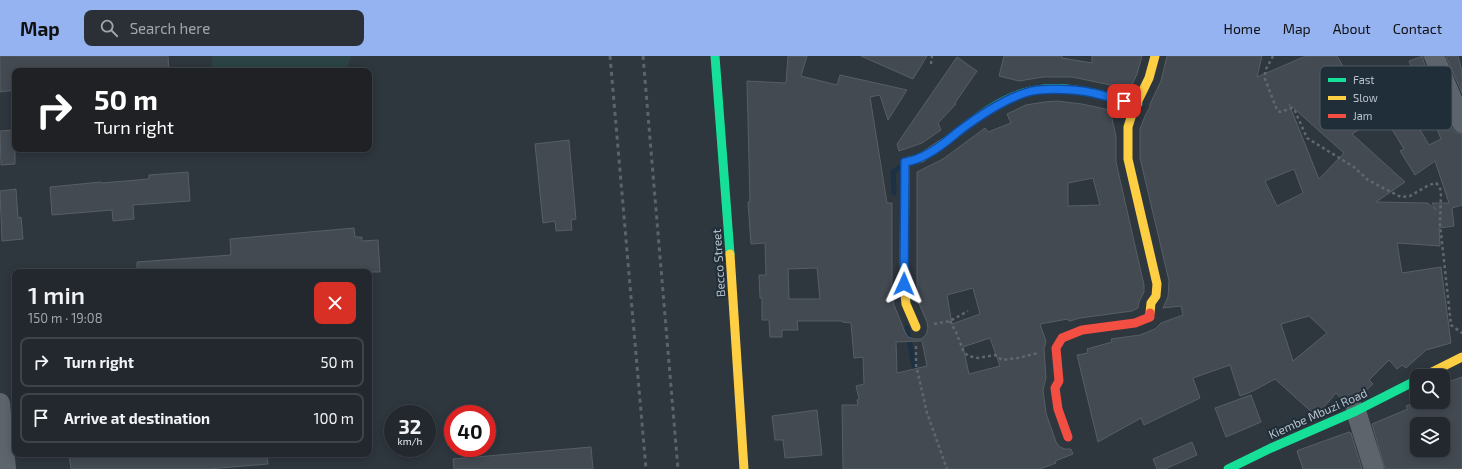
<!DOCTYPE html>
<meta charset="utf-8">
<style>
:root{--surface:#22282e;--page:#2a3036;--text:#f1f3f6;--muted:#a2a6aa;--line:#3f444a;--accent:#95b2f1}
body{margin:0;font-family:"Exo 2",sans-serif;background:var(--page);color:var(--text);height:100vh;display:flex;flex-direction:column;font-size:15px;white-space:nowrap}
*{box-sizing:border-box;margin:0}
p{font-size:13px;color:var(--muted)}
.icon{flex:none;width:22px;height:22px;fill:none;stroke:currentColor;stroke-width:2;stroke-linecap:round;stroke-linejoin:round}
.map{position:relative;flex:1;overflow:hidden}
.side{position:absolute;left:12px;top:213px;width:360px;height:188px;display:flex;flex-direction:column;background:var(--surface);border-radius:8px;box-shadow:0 2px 10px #0003,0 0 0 1px var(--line)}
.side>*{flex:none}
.top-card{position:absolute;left:12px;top:12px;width:360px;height:84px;border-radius:8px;box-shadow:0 2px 10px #0003,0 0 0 1px var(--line);background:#202124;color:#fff;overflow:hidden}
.tools{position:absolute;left:1410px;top:313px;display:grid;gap:8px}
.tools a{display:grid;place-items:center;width:40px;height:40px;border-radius:8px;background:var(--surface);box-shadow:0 2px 10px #0003,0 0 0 1px var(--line);font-size:20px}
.speed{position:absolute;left:384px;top:349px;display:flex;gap:8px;font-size:20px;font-weight:700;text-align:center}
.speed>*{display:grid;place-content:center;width:52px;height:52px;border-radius:50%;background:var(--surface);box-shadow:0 2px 10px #0003,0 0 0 1px var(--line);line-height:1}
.speed small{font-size:10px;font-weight:400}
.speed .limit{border:6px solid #d22;background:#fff;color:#111}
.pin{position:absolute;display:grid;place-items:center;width:34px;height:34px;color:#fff;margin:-17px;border-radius:8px;box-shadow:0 2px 6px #0006}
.me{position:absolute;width:44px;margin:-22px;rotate:1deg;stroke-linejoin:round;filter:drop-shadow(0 0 3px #0008)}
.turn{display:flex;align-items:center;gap:14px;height:84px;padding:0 16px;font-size:18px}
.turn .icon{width:52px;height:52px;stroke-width:2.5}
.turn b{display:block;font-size:28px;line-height:34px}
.round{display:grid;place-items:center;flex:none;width:42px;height:42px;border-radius:8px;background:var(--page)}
.summary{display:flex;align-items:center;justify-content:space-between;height:68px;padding:0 16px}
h1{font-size:24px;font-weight:600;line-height:30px}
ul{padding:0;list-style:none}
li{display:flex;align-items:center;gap:12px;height:50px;margin:0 8px 6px;padding:0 8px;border:2px solid var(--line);border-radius:8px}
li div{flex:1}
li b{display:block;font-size:15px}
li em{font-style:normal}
header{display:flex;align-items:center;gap:24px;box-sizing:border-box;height:56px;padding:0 20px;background:var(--accent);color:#111}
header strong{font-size:19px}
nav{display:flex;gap:22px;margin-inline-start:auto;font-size:14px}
.search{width:280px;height:36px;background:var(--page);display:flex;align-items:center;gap:10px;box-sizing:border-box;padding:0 14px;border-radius:8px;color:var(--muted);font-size:15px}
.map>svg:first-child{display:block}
</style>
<header>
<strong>Map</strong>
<div class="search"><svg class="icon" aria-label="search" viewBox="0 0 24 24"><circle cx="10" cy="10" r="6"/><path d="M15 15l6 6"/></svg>Search here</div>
<nav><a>Home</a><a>Map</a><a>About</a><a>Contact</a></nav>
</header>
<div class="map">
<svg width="1462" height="413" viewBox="0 0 1462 413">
<rect width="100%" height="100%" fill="#2e363e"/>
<path fill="#2b4344" d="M212,0H352L345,15H212Z"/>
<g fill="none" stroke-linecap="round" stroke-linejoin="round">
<g stroke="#1c3143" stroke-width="5">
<path d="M894,137L893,116L899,112"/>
<path d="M907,272L916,320"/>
</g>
</g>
<g fill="#434a52" stroke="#575e65" fill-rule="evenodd">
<path d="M0,0H168L169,15H15V34L0,36Z"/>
<path d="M788,0H807L801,20L837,29L840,19L907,34L888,64L880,39L870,41L887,147H892V228L894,249L905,276L908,281L914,283H921L926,279L928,272L927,266L918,245L917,227V116L943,103L985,72L988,76L1011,67L1007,58L1026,49L1044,46L1057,45L1082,48L1110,54L1116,80V106L1144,229V236L1139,246L1138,252L1132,255L1080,262L1070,265H1069L1068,263L1040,268L1046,285L1044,293L1046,322L1043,334L1046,357L1056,386L1060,391L1065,393H1071L1073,398L1055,405L1056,407L1040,413H843L842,349H858L857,344L859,343L856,330L864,328L863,301L854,302L851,267L842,266V265H797L798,274H782V281H770L769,264H762V242H760L759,219H766L765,187L751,188L748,146H750L747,25L786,27ZM1093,122L1100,149L1068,150V127ZM817,212L820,243H789L788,213ZM973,232L980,258L952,268L947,239ZM990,282L1000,310L969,318L963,291ZM922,285L927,310L897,317L896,286Z"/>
<path d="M861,0H927L913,23Z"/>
<path d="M1004,0H1062V2L1092,7V0H1142L1137,18L1130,33L1072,21H1043L1019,25L999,20Z"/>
<path d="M1167,0H1262L1257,21L1306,0H1337L1355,30L1357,29L1358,30L1385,14L1429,89L1441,83L1409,5L1423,0V4L1451,71L1455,76L1462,78V149L1452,152L1454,170L1439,172L1440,190L1397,187L1402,217L1441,211L1451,287L1426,294L1406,312L1402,309L1397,313L1389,304L1369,324L1373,328L1363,337L1361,334L1353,342L1350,339L1343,345L1336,337L1318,358L1315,359L1275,323L1253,335L1240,340L1230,309L1193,322L1200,342L1144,369L1141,362L1098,386L1077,299L1088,297L1087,293L1112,286L1111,283L1140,279L1155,273L1161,267L1183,259L1181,250L1163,252L1168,241L1169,225L1140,102V73L1145,60L1150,51V48L1161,25ZM1289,48L1344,97L1319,123ZM1379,61L1384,70L1388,67L1404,93L1400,95L1415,119L1435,105L1449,147H1432L1436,154L1428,147L1376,146L1405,126L1352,78ZM1294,113L1303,137L1277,150L1265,125ZM1309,260L1327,277L1293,305L1281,268Z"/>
<path d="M1446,0H1458L1462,15V37Z"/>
<path d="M957,1L977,15L955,47L956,48L938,67L941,74L922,87L899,95L897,88Z"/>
<path d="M15,74V108L1,109L0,75Z"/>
<path d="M569,84L576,163L571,164L572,174L556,175L555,165L543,167L535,88Z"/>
<path d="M188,116L190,145L133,149L134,163L113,165L112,154L52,159L50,131L101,126L102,127L149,123V119Z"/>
<path d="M16,133L18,162L21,161L23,183L2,185L0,135Z"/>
<path d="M354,172L355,181H362V185L378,184L380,216H137V206L231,199L230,183Z"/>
<path d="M1462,321V413H1385L1372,368L1408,353L1406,350L1417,346H1443V328ZM1417,368H1443V394H1417Z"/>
<path d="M1251,339L1261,366L1226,381L1215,352Z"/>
<path d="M817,354L822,399L785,402L783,384H775L772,360Z"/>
<path d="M1349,376L1351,377L1362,413H1303L1297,395L1299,394Z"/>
<path d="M1192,386L1197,399L1165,413H1157L1153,403Z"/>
<path d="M591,391L593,413H454L453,403Z"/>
<path d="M69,398H267L268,408L208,413H71Z"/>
</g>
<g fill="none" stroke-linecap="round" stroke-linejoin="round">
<g stroke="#60686c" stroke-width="2.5" stroke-dasharray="3 3" stroke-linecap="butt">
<path d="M1273,0L1265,15V23L1277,54L1280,56L1292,52L1295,55L1307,82L1354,111L1368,124L1389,135L1401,141L1410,140L1429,129L1436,127L1439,130L1441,135L1440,168L1451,269L1462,277"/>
<path d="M931,8L932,0"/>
<path d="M950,265L956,276L963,294L968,300L978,302L995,299L1002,304L1018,302L1038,297"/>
<path d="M934,268L950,265L968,255"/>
<path d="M916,290V309L927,357L947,413"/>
</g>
<g stroke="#5e646b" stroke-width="20">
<path d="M1434,0L1462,67"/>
<path d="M0,347L6,413"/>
<path d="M1356,355L1374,413"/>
</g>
<g stroke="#16e098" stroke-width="9">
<path d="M715,0L730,198"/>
<path d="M945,86C969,68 994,46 1023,37C1060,25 1102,39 1138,48"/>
<path d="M1228,413L1271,392L1356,355L1417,324"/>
</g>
<g stroke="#ffcf43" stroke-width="9">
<path d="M730,198L744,413"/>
<path d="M1150,257L1151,247L1156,240L1157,228L1128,103V71L1133,55L1149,22L1155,0"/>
<path d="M916,271L906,248L904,228L905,106L921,102L945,86"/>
<path d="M1424,320L1462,301"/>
</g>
<path stroke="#f24e42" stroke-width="9" d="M1068,381L1058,353L1055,332L1059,325L1056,292L1062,282L1082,274L1135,267L1150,261V257"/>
<g stroke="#5d6369" stroke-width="3" stroke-dasharray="4 4" stroke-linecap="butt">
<path d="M610,0L646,413"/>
<path d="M643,0L678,413"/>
</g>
</g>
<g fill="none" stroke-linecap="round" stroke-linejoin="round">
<defs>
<path id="route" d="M904,228L905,106C924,104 945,87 959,75C979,60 1004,43 1028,36C1040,32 1069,33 1082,35C1096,37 1110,41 1124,45"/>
</defs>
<use href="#route" stroke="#114b97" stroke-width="10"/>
<use href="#route" stroke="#1a73e8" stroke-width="7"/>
</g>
<g text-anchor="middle" stroke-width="4" stroke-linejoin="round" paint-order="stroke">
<g font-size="12" fill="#bac3cd" stroke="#202e39">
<text transform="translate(719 207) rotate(-94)" y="4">Becco Street</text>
<text transform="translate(1318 358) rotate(-24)" y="4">Kiembe Mbuzi Road</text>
</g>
</g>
<rect x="1320" y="10" width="132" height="64" rx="6" fill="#202e39" stroke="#4e5b65" stroke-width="1"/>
<rect x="1328" y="22" width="18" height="4" fill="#16e098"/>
<rect x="1328" y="40" width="18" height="4" fill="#ffcf43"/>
<rect x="1328" y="58" width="18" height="4" fill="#f24e42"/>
<g font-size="11" fill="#bac3cd">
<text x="1353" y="28">Fast</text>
<text x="1353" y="46">Slow</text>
<text x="1353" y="64">Jam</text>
</g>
</svg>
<div class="tools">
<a><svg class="icon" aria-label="search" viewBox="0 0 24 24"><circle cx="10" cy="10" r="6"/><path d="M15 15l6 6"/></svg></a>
<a><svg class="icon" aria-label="layers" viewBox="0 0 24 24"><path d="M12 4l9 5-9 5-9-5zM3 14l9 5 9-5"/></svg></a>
</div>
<div class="speed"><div>32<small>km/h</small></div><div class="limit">40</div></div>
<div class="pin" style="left:1124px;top:45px;background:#d93025"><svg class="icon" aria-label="arrive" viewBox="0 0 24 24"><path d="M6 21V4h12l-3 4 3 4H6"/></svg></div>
<svg class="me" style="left:904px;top:228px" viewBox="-20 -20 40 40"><path d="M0-17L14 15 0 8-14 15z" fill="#1a73e8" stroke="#fff" stroke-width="4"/></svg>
<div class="top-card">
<div class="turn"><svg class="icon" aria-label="right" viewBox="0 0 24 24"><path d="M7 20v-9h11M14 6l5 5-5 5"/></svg><div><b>50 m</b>Turn right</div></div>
</div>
<section class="side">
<div class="summary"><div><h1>1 min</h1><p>150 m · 19:08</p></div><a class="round" style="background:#d93025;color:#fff"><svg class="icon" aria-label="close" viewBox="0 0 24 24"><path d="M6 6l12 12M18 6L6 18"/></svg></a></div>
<ul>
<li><svg class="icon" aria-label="right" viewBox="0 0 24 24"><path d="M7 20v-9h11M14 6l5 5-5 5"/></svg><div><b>Turn right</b></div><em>50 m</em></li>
<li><svg class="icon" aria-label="arrive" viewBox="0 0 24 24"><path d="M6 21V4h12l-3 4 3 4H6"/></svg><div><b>Arrive at destination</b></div><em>100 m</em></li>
</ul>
</section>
</div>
